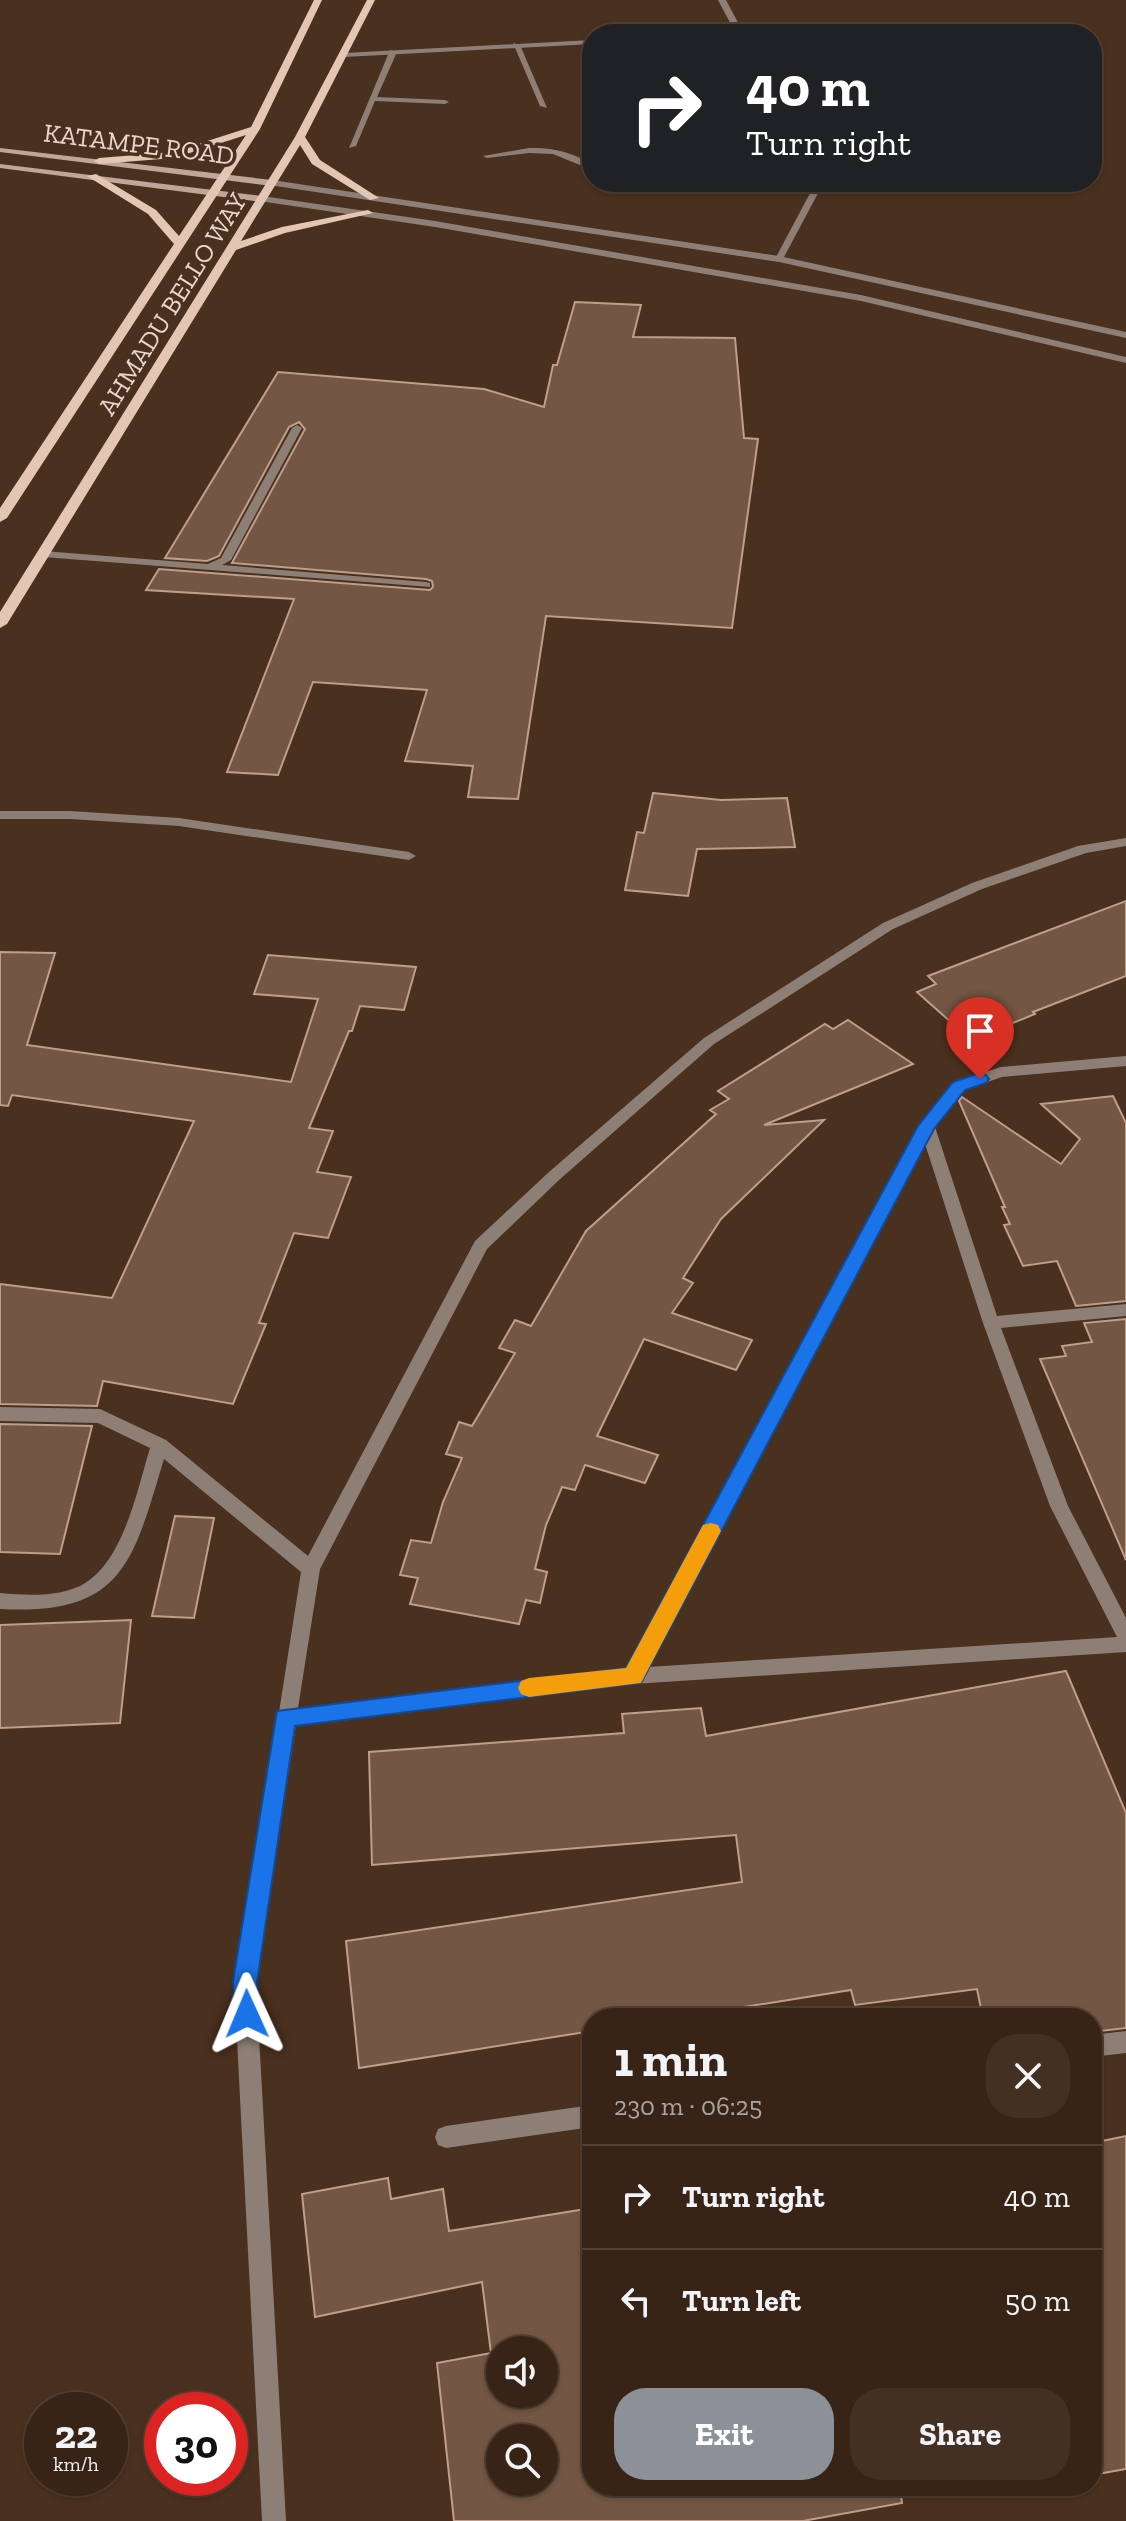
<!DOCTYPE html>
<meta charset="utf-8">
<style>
:root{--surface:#382416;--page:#433023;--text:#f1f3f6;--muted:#aba4a1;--line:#524135;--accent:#8c9099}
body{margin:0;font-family:"Zilla Slab",serif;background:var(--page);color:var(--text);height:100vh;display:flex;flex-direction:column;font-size:30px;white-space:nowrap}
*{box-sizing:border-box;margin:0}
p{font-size:26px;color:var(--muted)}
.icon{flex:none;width:44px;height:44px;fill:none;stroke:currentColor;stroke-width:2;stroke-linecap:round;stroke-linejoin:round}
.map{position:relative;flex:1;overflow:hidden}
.panel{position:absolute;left:582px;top:2008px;width:520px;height:488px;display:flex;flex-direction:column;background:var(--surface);border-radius:32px;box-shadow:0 2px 6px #0004,0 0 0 2px var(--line)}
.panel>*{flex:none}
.top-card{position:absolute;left:582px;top:24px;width:520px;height:168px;border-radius:32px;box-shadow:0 2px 6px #0004,0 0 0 2px var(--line);background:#202124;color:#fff;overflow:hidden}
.buttons{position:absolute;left:486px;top:2336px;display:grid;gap:16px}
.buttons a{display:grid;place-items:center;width:72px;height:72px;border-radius:50%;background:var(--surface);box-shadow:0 2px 6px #0004,0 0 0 2px var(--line);font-size:40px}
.speed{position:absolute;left:24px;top:2392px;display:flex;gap:16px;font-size:40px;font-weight:700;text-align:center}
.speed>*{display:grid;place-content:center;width:104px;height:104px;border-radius:50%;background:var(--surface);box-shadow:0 2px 6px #0004,0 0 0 2px var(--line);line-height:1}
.speed small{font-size:20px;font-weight:400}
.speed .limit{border:12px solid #d22;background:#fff;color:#111}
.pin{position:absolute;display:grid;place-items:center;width:68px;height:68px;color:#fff;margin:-82px -34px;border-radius:50% 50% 50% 0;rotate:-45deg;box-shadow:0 0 8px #0007}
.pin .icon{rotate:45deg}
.me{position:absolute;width:88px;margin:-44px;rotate:359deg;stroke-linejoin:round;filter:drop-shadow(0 0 6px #0008)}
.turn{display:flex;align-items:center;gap:28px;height:168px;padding:0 32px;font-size:36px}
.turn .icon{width:104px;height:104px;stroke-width:2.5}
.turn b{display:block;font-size:56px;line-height:68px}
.round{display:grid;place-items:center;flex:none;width:84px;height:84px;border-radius:32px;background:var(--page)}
.headline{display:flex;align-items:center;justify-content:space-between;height:136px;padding:0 32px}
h1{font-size:48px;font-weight:700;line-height:60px}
.cta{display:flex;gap:16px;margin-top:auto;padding:16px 32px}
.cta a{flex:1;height:92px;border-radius:32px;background:var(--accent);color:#fff;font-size:32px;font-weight:700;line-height:92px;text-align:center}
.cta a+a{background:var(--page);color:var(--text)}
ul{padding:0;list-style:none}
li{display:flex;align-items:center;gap:24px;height:104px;padding:0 32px;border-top:2px solid var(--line)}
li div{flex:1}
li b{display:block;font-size:30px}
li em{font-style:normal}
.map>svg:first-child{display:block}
</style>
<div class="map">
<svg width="1126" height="2521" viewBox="0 0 1126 2521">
<rect width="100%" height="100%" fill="#4a301e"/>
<g fill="#735643" stroke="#bf9e8a" stroke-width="2" fill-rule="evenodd">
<path d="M575,302L641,305L633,337L735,338L744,438L758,439L732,628L546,616L518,799L468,797L473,766L405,761L427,690L313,682L278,775L227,772L294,599L146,590L159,569L430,590L433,587L432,581L426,579L232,563L305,429L299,422L289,427L219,556L207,561L165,558L278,372L484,389L544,407L553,365H557Z"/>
<path d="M653,793L721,800L787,798L795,847L697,849L688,896L625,890L637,832L644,833Z"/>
<path d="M1126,901V976L1033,1012L1035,1014L971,1040L917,992L936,984L928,976Z"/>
<path d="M0,952L55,953L27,1045L291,1082L318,999L254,994L268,955L416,967L404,1010L360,1006L352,1031H349L309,1128L333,1131L317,1172L351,1177L328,1238L294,1233L259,1323L266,1324L233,1404L103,1381L97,1406L0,1404V1284L112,1298L194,1121L12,1095L8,1106L0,1105Z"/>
<path d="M848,1020L913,1064L764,1125L824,1120L721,1219L683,1278L693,1283L672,1313L752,1340L736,1370L644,1339L597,1436L658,1455L645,1483L585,1465L575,1490L562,1487L546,1525L535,1569L547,1572L540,1603L526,1600L519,1624L410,1604L418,1578L400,1575L411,1540L431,1543L443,1502L462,1458L446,1454L459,1422L472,1426L515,1353L499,1348L515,1320L531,1326L586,1231L716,1114L710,1110L729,1099L718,1091L825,1024L833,1029Z"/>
<path d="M1113,1096L1126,1123V1301L1076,1306L1057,1261L1023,1266L1004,1225L1010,1224L1002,1207H1005L959,1101L962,1097L1061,1164L1080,1139L1041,1104Z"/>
<path d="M1126,1319V1560L1040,1359L1066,1356L1062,1346L1092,1342L1084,1323Z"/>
<path d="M0,1424L92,1426L60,1554L0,1552Z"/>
<path d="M175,1516L214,1518L194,1618L152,1616Z"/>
<path d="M131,1620L120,1723L0,1728V1625Z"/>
<path d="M1066,1671L1126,1813V2028L1092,2032V2018H983L977,1989L855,2005L851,1990L675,2018H592V2031L359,2068L346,1941L742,1882L736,1835L372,1865L369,1752L624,1733L622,1714L701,1708L706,1736Z"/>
<path d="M1126,2136V2469L1092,2475V2143Z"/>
<path d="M388,2178L391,2199L443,2189L449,2231L592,2208V2486H900L902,2503L803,2521H454L437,2363L491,2353L482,2282L315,2317L302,2194ZM500,2350H544V2394H500ZM500,2438H544V2482H500Z"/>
</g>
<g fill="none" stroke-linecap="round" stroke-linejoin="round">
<g fill="#8d7f76" fill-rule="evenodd">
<path d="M843,28L846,32L789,34L793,32Z"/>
<path d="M513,43L520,45L547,108L540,106Z"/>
<path d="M390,50L397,52L377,97L445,100L449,102L445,104L375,101L356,146L349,148Z"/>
<path d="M529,148C552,147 572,152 592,164V170L553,154L529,153L487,158L483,156Z"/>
<path d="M0,811H70L179,818L409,852L416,856L409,860L179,826L70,819H0Z"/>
</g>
<g fill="#8d7f76" fill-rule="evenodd">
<path d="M718,0H726L744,34H736Z"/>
<path d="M592,40V44L344,57L340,55L344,53Z"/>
<path d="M816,182H824L783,259L776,261L775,259Z"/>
<path d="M297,425L302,428L231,560L222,565L426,582L430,583V587L43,557L38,554L43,551L208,564L221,558L292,428Z"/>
<path d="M1126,838V846L1086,853L982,889L893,929L714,1044L559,1180L487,1249L320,1569L298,1708L627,1668L919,1126L954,1082L1001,1067L1126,1056V1066L1002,1077L964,1090L935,1127L997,1316L1126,1304V1316L1001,1328L1068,1506L1126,1618V1652L633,1684L296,1725L256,1982L286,2521H262L234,1982L277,1721L275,1718L279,1712L301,1572L164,1459C133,1561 124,1616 0,1609V1593C24,1595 52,1597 75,1588C122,1571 137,1490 150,1448L98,1423L0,1421V1407L100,1409L166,1440L308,1556L475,1241L549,1172L704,1038L883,923L972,883L1078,846ZM925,1144L983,1323L1050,1506L1117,1637L648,1667Z"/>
<path d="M1126,2031V2053L1092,2057V2035Z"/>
<path d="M592,2105V2127L446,2148L438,2145L435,2137L438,2129L446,2126Z"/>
</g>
<g fill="#8d7f76" fill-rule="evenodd">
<path d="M272,180L779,256L1126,332V338L779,262L269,185V181Z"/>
<path d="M262,196L435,221L861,295L1126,357V363L861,301L435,227L259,201V197Z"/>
</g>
<g fill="#bea79a" fill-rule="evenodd">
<path d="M0,148L272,180L276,183L272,186L0,152Z"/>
<path d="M0,164L262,196L266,199L262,202L0,168Z"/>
</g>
<g fill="#e4c6b5" fill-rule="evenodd">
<path d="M314,0H322L260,129L7,518L0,522V508L174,244L148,214L87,176L96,174L156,210L179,236L246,135L174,158L99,164L94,161L99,158L173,152L251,127Z"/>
<path d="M367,0H375L305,137L320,160L379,198L370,200L312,164L300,145L241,241L282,227L368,210L373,213L285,233L236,250L7,624L0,628V612L295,137Z"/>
</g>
</g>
<path fill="#1a73e8" stroke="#114b97" stroke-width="2" d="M980,1073L986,1075L989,1079L986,1083L965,1090L934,1129L641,1683L295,1726L257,1982L259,2014L256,2022L247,2025L238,2022L235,2014L233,1982L277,1711L626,1668L918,1126L953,1082Z"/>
<path fill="#f59e0b" d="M711,1523L718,1525L721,1531L641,1683L529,1697L521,1694L518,1688L521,1681L529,1678L626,1668L703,1525Z"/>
<g text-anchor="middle" stroke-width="7" stroke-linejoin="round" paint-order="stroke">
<g font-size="26" fill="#e9d7cc" stroke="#4a301e">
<text transform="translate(139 144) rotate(7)" y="9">KATAMPE ROAD</text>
<text transform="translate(172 304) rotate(-58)" y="9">AHMADU BELLO WAY</text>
</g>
</g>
</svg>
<div class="buttons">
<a><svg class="icon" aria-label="sound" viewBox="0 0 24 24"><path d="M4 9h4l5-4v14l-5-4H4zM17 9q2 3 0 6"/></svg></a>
<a><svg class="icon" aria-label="search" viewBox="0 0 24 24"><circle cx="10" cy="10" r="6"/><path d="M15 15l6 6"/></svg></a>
</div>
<div class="speed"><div>22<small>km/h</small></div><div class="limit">30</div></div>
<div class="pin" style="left:980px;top:1079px;background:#d93025"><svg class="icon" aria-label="arrive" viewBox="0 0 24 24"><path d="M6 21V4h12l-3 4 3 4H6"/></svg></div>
<svg class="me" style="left:247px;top:2014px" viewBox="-20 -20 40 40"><path d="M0-17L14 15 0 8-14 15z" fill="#1a73e8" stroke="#fff" stroke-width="4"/></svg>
<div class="top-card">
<div class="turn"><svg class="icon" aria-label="right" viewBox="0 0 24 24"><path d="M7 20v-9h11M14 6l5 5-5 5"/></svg><div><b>40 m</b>Turn right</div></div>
</div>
<section class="panel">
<div class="headline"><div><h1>1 min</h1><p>230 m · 06:25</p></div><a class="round"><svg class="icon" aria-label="close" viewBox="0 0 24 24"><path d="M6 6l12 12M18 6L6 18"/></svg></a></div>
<ul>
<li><svg class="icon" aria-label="right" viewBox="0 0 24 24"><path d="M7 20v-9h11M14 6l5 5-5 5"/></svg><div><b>Turn right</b></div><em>40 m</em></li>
<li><svg class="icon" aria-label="left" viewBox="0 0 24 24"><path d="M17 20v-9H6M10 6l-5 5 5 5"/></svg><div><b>Turn left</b></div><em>50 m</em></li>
</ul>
<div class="cta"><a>Exit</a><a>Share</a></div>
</section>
</div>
